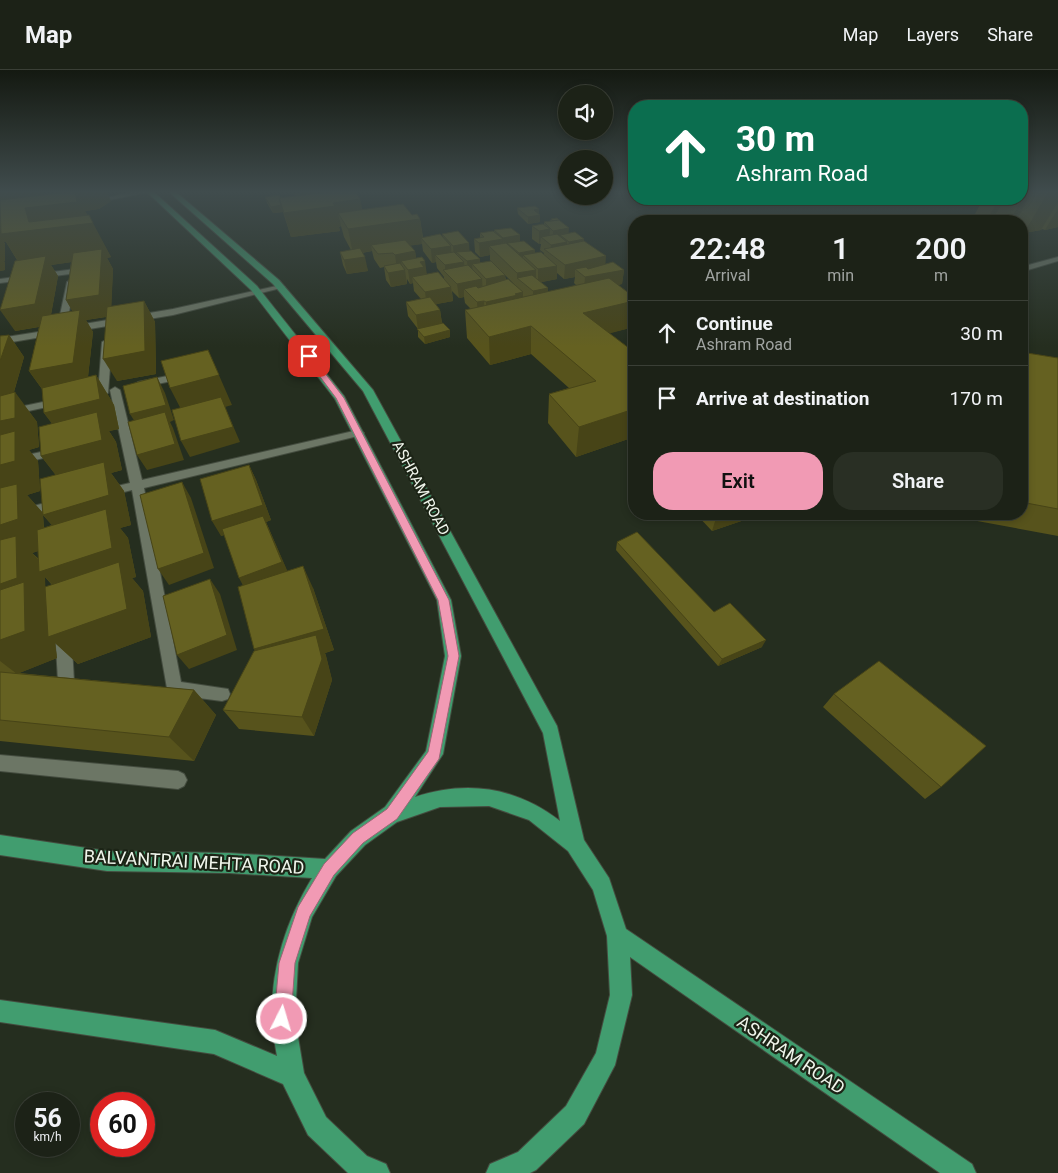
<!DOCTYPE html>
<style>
:root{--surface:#1c2217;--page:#292f24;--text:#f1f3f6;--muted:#a0a4a1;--line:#3a3f36;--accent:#f19ab4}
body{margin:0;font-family:Roboto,sans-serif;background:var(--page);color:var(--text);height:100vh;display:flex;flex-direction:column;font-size:19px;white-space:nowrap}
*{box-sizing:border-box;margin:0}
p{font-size:16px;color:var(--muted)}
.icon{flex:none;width:28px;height:28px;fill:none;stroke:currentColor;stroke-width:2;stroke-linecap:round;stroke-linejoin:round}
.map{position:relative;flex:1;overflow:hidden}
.sheet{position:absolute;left:628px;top:145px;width:400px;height:305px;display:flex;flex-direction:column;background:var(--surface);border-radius:20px;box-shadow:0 2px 8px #0003,0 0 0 1px var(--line)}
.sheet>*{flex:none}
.guide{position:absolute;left:628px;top:30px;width:400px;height:105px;border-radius:20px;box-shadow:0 2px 8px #0003,0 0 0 1px var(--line);background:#0b6e4f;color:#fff;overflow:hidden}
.tools{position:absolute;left:558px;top:15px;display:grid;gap:10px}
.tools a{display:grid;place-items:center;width:55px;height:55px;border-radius:50%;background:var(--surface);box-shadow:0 2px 8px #0003,0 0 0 1px var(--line);font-size:25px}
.speed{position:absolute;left:15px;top:1022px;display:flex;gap:10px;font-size:25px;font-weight:700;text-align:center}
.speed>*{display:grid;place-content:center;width:65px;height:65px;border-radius:50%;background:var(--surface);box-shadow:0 2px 8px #0003,0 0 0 1px var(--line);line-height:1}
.speed small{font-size:12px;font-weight:400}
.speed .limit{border:8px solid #d22;background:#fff;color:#111}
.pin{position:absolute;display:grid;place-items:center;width:42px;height:42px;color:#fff;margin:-21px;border-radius:10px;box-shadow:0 2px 8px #0006}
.me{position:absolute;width:55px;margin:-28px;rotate:5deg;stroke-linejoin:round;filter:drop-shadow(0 0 4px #0008)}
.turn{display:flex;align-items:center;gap:18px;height:105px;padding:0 25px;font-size:22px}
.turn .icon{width:65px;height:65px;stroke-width:2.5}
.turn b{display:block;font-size:35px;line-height:42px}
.eta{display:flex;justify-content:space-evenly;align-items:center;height:85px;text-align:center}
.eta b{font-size:30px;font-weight:600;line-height:35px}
.cta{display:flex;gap:10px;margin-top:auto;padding:10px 25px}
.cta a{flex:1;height:58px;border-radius:20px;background:var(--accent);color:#111;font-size:20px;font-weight:600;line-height:58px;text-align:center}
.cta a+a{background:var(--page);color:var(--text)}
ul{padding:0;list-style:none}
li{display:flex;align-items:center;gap:15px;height:65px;padding:0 25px;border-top:1px solid var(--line)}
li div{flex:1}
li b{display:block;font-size:19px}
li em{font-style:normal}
header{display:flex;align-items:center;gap:30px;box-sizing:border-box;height:70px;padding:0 25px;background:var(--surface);border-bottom:1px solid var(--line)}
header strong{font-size:24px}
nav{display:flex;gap:28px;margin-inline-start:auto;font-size:18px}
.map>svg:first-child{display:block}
</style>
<header>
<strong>Map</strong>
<nav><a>Map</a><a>Layers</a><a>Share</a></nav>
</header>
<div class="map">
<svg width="1058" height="1103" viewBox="0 0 1058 1103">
<rect width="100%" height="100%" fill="#252e1f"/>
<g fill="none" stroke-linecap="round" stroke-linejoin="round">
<defs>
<g id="minor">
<path d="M132,122H148L90,134L87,132Z"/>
<path d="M1058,187V191L1021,202V197Z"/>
<path d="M90,197H93V201L0,213V209Z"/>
<path d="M71,210L75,212L66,257L173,239L281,215L285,217L173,245L0,274V268L57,259L67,212Z"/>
<path d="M107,269L112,272L108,323L103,326L98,323L102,272Z"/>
<path d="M187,302L191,303V307L138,318L133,315L138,312Z"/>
<path d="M115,317L120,320L142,410L358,360L364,363L358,366L144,418L181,612L228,619L230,624L228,629L222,631L168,624L132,420L104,427L98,423L100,420L130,413L110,320Z"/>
<path d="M62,328L67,331L66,333L0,347V341Z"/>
<path d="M59,378L65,381L63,383L0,399V391Z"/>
<path d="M62,429L68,433L66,436L0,452V444Z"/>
<path d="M63,554L68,556L71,560L74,611L72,616L66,618L60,616L58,611L55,560L58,556Z"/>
<path d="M0,685L178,701L184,704L187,710L184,716L178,719L0,701Z"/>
</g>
<path id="primary" d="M147,122H154L257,216L344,326L451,530L461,586L443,684L415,727C467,710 516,717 560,751L543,663L363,321L273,214L169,122H176L279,210L373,320L557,656L584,770L609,808L626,859L972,1094L976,1103H940L630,887L632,925L615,995L584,1054L536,1100L530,1103H486L490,1094L518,1082L566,1036L596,983L610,925L607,866L593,820L568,781L529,750L489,736L440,737L397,752L365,775L336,806L312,847L298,893L295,949L304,1003L326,1047L367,1086L386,1094L390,1103H348L308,1065L283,1014L214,984L0,952V930L215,960L277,986C275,974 272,961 272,948C271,898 286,851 312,808L229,803L107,801L0,785V765L107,781L229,783L325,789L351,761L385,737L426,681L445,586L437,530L335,329L251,220Z"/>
</defs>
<use href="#minor" stroke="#444c3f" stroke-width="2"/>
<use href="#primary" stroke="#444c3f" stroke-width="2"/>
<use href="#minor" fill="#6c7665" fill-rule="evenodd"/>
<use href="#primary" fill="#419d6f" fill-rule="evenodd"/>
</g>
<g fill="#57531c" fill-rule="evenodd">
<path d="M0,122H43L44,125L54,124L53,122H107L111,131L99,139L85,141L111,187L107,188L113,199L111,237L144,231L155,252L156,304L117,311L106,247L86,250L93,262L88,307L96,305L114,335L119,359L109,361L116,372L122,400L111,403L124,421L131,455L120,458L128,468L136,507L132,508L143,521L151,567L78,594L55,573L57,588L19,603L194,620L216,645L194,691L0,671V266L9,265L24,287L14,322L37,352L39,377L29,380L38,391L40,421L27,425L42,442L56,405L41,386L52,353L44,343L42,319L29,301L39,257L15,261L17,190L6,172H4L5,174V191H4L5,193V200L0,201ZM71,192L66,230L73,242L51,245L58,206L51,195ZM43,445L52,455L44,458ZM38,481L39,489L32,483ZM45,507L52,515L45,517Z"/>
<path d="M320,122L308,125L360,129L362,139L412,145L420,149L423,167H443L442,164L469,173V181L480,189V193L495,195L490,190V185L480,187L475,182L474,169L480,168V163L494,162V160L520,165V171L535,180V183L544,184V183L540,180L541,174H539L532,169V156L544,155V152L550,151L551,149L569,163L584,169V171L605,194L624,200L622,214L618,215L634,257L609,263L634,282V367L576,387L548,353L549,324L569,318L531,284L490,295L467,268L465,240L471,239L465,233L464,227L459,228L452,221L453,231L436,234L440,240L442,253L450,260V267L425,274L418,267V259L408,246L406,232L421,229L414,221L413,213L410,214L407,209V214L391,217L386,210L384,197L380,198L374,189L372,181L362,183L368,201L347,204L343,195L340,182L351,180L344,167L341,156L339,157L340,161L291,167L283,142L273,143L267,133L265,127L281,128L299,126L290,123ZM422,174L423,181L432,193L436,192L437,198L444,207V210L427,204L416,188L415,181L410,175ZM557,203L564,209L575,207L574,213L577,216L548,222V218L541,212L557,209ZM505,205L517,217L506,210Z"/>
<path d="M1021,122H1058V157L1045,160L1042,159L1041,160L1024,163L1021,162V151H998L999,149L994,147L988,149L975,144L983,129H1021Z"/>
<path d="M517,138L539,144L540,152L528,154L518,144Z"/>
<path d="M1021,282L1058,288V466L939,444H1021Z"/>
<path d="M249,395L256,410L271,450L266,452L287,501L313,518L334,580L325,583L326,586L332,610L314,666L239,659L223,640L255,581L243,515L224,465L221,466Z"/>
<path d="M696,444H762L712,461Z"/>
<path d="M617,472L714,542L762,577L718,596L616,480Z"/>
<path d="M834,624L941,717L925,729L823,637Z"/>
</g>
<g fill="#474417" fill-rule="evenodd">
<path d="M0,122H43L50,135L59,134L53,122H107L111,131L99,139L85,141L91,153H93L111,187L107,188L113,199L111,246L86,250L93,262L87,315L45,323L29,301L78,251L66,230L101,188L51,195L58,206L49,255L15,261L0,240L23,199L6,172H4L5,174V191H4L5,193V200L0,201V155L5,163L0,135Z"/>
<path d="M299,122H320L300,127Z"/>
<path d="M1026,122H1032L1016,151H1010Z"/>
<path d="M1048,122H1058V132L1041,160L1024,163Z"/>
<path d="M360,129L365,153L338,143L341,156L339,157L340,161L291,167L284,143L333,133Z"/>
<path d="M998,129H1005L994,147L988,149Z"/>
<path d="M281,135L283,142L273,143L271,137Z"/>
<path d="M539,139V146L534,140Z"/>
<path d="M1058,139V157L1045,160L1051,150Z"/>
<path d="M540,145V152L528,154V147Z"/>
<path d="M420,149L423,170L421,168L422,174L375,181L371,175L372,181L353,184L348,159Z"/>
<path d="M569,158L568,171L560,165L559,173L553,174V161Z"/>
<path d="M550,159L549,173L541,167L540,174H539V161Z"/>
<path d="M520,165V179L507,173V181L504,182L503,168Z"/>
<path d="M503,169V182L489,176L490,185L480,187L479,173Z"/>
<path d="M584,169L583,183L568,185L569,172Z"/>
<path d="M567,172L566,185L550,184L551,175Z"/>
<path d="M469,173L470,187L456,182L457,189H454L453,176Z"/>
<path d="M451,176L452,189L435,185L436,192L432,193L431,179Z"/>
<path d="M535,180V193L523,185V196H520L519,183Z"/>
<path d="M415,181L417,195L401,191L402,198L397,199L395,185Z"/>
<path d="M606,186L605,200L575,199V207L564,209L565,195Z"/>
<path d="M365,187L368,201L347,204L344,190Z"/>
<path d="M480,189V202L472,194L473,204L468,205L467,191Z"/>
<path d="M425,191L427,205L412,207L413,213L410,214L408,200L420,192Z"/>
<path d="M464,192L465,205L445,202V195Z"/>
<path d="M557,196V209L538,213V199Z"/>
<path d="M405,200L407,214L391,217L388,203Z"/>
<path d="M536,200V214L517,208V203Z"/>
<path d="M624,200L622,214L584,221L585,207Z"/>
<path d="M505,205L506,219L486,223V209Z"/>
<path d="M482,209L483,223L464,219V227L459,228L457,214Z"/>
<path d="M451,217L453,231L427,236L425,222Z"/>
<path d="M548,218V232L533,236V221Z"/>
<path d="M523,222V236L487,247L486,232Z"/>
<path d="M144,231L155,252L156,304L117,311L103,289Z"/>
<path d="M484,231L485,245L478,247L477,232Z"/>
<path d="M634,231V257L581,271L583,243Z"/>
<path d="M440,240L442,254L418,260L416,245Z"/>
<path d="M531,256V284L490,295L489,267Z"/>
<path d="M450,260V267L425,274L424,267Z"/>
<path d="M9,265L24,287L10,335L0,337V291Z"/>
<path d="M208,280L232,335L225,337L240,372L190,387L181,371L185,347L170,318Z"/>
<path d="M96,305L114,335L119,359L109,361L116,372L122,400L111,403L124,421L131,455L120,458L128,468L136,507L132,508L143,521L151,567L78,594L55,573L57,588L17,604L0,591V351L15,322L37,352L39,377L29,380L38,391L40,421L27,425L43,443L64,416L41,386L66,373L44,343ZM43,445L68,474L44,495L32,483L45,479ZM45,507L67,530L46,534Z"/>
<path d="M157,307L165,323L174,350L170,352L173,358L184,390L147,400L137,385L140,360L130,344Z"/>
<path d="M634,339V367L576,387L579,357Z"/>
<path d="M249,395L256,410L271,450L266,452L290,507L247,523L239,508L266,452L221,466L212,451Z"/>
<path d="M182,412L191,428L214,498L169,515L158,499Z"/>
<path d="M721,444H762L712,461L717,445Z"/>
<path d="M303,496L313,518L334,580L325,583L326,586L332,610L314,666L302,647L268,600L254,579Z"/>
<path d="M210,509L220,524L237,580L189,599L177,585Z"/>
<path d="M766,570L762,577L718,596L722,589Z"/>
<path d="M194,620L216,645L194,691L169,667Z"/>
</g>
<g fill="#656121" stroke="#474417">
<path d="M68,122H75L77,132L25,138L29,152L89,145L93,153L1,164L0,130Z"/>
<path d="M328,122H356L360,129L333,133L335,136L284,143L279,128Z"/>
<path d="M279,125L281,128H279L281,135L271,137L265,127Z"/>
<path d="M403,134L412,145L417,144L420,149L348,159L338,143Z"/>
<path d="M535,136L539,139L534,140L540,145L528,147L517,138Z"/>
<path d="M557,148L559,150L553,151L551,149Z"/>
<path d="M559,150L569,158L553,161L544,152Z"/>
<path d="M543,154L550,159L539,161L532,156Z"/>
<path d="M511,158L520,165L503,168L494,160Z"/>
<path d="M458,161L469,173L453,176L442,164Z"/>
<path d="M493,161L503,169L479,173L474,169L484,167L480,163Z"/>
<path d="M575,162L584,169L569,172L560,165Z"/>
<path d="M440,164L451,176L431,179L421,168Z"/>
<path d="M557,164L567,172L551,175L541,167Z"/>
<path d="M405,170L415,181L395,185L393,183L378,184L371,175Z"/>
<path d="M524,171L535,180L519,183L507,173Z"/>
<path d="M584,171L606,186L565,195L544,179Z"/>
<path d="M506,173L536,200L517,203L489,176Z"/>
<path d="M360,178L365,187L344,190L340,182Z"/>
<path d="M102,179L99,225L66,230L73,183Z"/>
<path d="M471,181L480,189L467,191L456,182Z"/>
<path d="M454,182L464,192L445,195L435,185Z"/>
<path d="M541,182L557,196L538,199L523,185Z"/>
<path d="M46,186L35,234L0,240L15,191Z"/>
<path d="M422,187L425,191L420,192L424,197L408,200L401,191Z"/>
<path d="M491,191L505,205L486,209L472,194Z"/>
<path d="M613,192L624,200L585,207L575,199L586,197L588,199Z"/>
<path d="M400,193L405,200L388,203L384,196Z"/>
<path d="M468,195L482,209L457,214L443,200Z"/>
<path d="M438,202L451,217L425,222L412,207Z"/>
<path d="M532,205L548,218L533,221L517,208Z"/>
<path d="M609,208L634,227V231L583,243L634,282V339L579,357L549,324L596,311L531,256L489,267L465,240Z"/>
<path d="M508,209L523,222L515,224L518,225L486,232L484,231L477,232L464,219L476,216L478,218Z"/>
<path d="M430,227L440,240L416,245L406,232Z"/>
<path d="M144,231L145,281L103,289L107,237Z"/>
<path d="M80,240L73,293L29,301L42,246Z"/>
<path d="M443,253L450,260L424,267L417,259Z"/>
<path d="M9,265L0,291V266Z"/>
<path d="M208,280L219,305L170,318L161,291Z"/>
<path d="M1021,282L1058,288V439L1021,432Z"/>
<path d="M96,305L100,329L44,343L42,318Z"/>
<path d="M157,307L166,335L130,344L123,316Z"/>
<path d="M15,322V348L0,351V326Z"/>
<path d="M221,327L233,357L181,371L172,340Z"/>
<path d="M97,342L102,370L41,386L39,357Z"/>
<path d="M165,342L175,374L137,385L128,352Z"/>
<path d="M15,361V391L0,395V365Z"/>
<path d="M104,392L109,425L43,445L40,409Z"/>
<path d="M249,395L263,435L212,451L200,409Z"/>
<path d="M182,412L204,483L158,499L140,425Z"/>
<path d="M17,414L18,449L0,455V418Z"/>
<path d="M106,439L112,478L39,502L37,460Z"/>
<path d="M263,446L282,492L239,508L222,459Z"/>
<path d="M637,462L714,542L730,533L766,570L722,589L617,472Z"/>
<path d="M16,466L17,508L0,514V470Z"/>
<path d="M119,492L127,539L48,567L45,517Z"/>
<path d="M303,496L324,559L254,579L238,517Z"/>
<path d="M210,509L227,565L177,585L163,526Z"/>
<path d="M24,512L25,561L0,570V520Z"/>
<path d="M316,565L322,589L302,647L223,640L254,581Z"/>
<path d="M879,591L986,676L941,717L834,624Z"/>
<path d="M0,602L194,620L169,667L0,650Z"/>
</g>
<linearGradient id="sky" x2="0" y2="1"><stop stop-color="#141911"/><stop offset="0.44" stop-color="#404c4d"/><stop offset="1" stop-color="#404c4d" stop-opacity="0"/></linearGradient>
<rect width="1058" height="277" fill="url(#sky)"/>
<path fill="#f19ab4" stroke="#9d6475" d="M306,285H311L344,328L449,530L459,586L439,689L397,749L363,773L334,805L310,846L295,893L291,949L289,955L282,958L276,955L274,949L279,893L298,837L324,794L353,763L387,739L428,682L448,586L438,530L336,328L306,288Z"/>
<g text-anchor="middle" stroke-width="4.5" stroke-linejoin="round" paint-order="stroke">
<g font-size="15" fill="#f0f6ec" stroke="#1c2416">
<text transform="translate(421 418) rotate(62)" y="5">ASHRAM ROAD</text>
</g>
<g font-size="18" fill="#f0f6ec" stroke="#1c2416">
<text transform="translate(194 792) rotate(3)" y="6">BALVANTRAI MEHTA ROAD</text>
<text transform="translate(791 985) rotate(34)" y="6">ASHRAM ROAD</text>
</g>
</g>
</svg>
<div class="tools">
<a><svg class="icon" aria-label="sound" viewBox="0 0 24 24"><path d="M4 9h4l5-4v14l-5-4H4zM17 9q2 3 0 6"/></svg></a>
<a><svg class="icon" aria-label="layers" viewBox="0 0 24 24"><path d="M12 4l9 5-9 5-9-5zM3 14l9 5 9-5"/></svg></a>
</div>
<div class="speed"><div>56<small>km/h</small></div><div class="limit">60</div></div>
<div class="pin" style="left:309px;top:286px;background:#d93025"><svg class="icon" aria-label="arrive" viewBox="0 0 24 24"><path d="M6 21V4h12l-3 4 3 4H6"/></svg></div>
<svg class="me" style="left:282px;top:949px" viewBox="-20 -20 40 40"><circle r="17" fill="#f19ab4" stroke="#fff" stroke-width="3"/><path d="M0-11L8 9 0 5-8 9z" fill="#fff"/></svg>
<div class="guide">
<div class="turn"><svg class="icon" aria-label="ahead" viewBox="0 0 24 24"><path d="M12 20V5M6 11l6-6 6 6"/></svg><div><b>30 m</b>Ashram Road</div></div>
</div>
<section class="sheet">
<div class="eta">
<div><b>22:48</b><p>Arrival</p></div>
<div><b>1</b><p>min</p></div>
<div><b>200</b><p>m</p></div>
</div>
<ul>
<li><svg class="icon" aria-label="ahead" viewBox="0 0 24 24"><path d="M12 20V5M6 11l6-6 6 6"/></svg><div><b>Continue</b><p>Ashram Road</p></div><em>30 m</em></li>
<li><svg class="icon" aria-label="arrive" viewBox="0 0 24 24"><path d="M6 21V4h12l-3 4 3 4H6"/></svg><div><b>Arrive at destination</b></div><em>170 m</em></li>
</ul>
<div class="cta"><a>Exit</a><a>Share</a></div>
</section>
</div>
